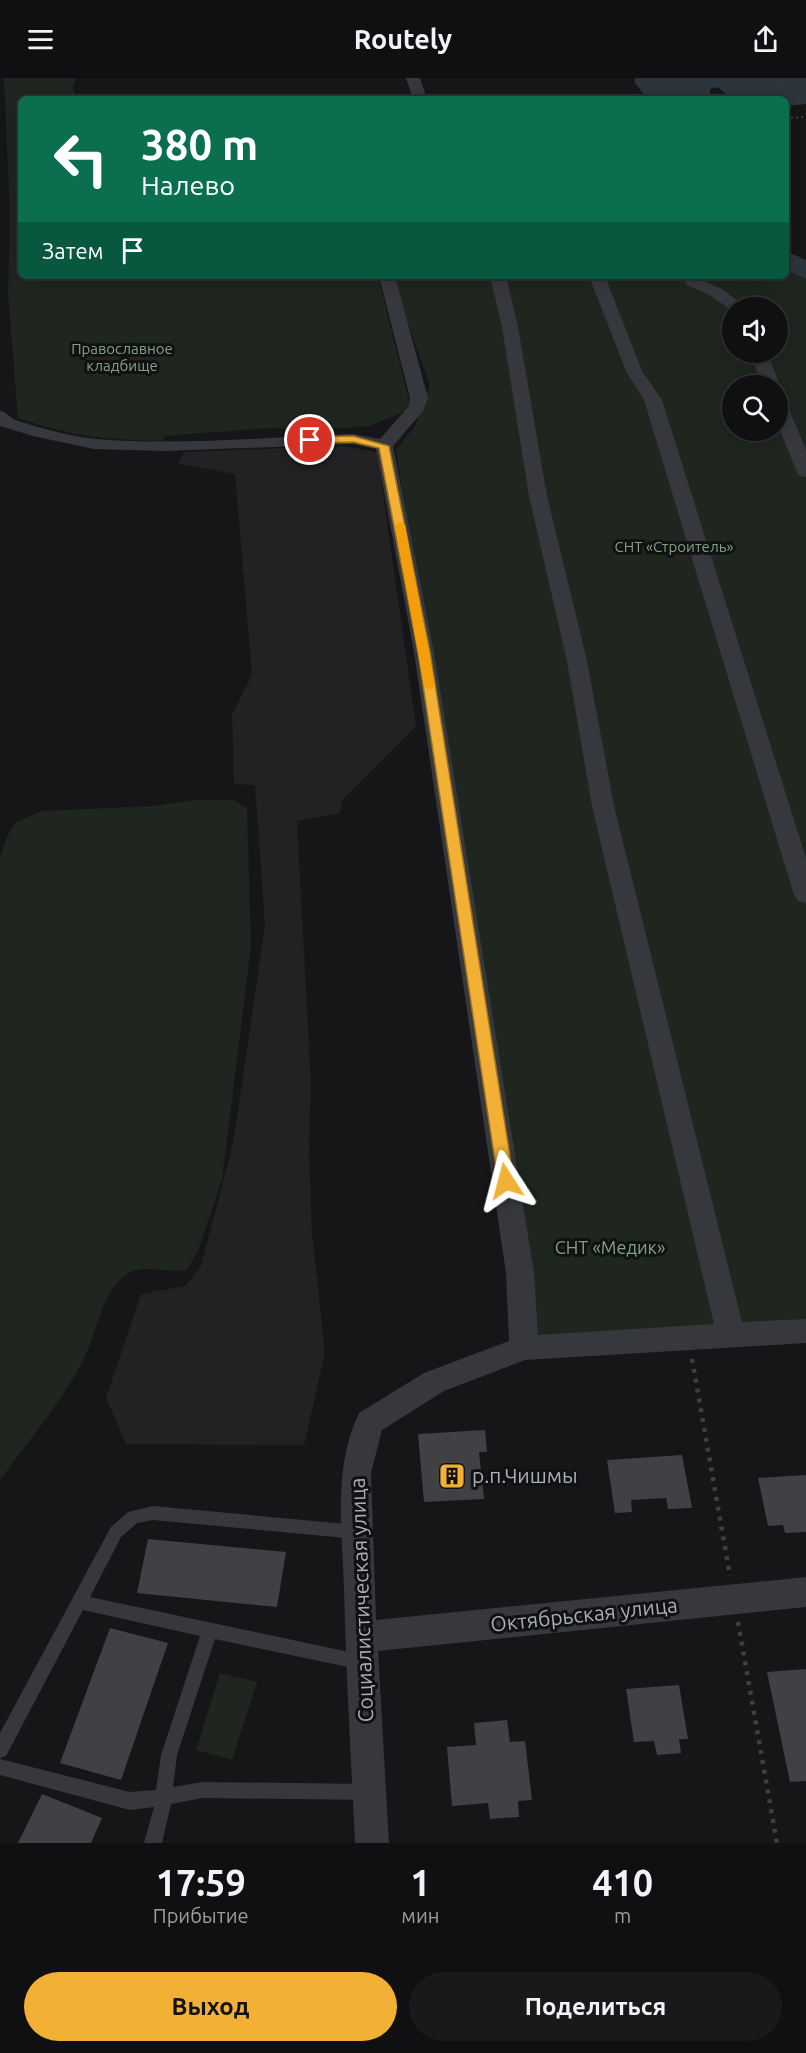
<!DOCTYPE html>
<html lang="ru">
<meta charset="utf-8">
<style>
:root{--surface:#101012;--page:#19191b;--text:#f1f3f6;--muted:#9c9d9f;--line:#303032;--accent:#f2b134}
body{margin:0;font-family:Ubuntu,sans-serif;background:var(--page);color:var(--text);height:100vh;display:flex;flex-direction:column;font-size:22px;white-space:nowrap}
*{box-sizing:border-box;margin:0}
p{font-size:20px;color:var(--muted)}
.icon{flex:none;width:33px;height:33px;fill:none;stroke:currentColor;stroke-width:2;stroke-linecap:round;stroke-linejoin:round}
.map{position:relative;height:1765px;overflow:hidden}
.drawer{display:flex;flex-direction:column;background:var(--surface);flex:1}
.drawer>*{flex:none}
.guide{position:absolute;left:18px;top:18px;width:771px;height:183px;border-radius:9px;box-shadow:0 3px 15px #0003,0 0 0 2px var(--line);background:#0b6e4f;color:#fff;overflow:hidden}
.fabs{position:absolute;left:722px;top:219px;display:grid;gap:12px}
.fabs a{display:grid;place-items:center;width:66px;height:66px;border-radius:50%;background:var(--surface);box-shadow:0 3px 15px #0003,0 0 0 2px var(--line);font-size:30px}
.pin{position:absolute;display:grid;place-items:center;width:51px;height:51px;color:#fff;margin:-26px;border:3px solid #fff;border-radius:50%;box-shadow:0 2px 6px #0007}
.me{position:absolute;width:66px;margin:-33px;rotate:351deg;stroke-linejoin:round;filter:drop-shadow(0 0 4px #0008)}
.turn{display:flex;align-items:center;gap:21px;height:126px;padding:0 24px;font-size:27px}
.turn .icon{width:78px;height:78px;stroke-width:2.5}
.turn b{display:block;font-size:42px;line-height:51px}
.then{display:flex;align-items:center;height:57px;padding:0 24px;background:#0003;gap:12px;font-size:22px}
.eta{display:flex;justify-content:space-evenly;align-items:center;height:102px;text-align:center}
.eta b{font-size:36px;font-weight:700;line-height:42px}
.button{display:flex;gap:12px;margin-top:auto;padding:12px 24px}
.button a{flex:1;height:69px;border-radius:36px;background:var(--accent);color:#111;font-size:24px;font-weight:700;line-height:69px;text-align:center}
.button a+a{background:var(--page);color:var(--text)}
header{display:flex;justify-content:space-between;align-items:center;height:78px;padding:0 24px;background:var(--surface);font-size:27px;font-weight:700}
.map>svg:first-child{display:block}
</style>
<header><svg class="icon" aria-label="menu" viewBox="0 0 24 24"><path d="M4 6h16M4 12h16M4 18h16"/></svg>Routely<svg class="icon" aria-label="share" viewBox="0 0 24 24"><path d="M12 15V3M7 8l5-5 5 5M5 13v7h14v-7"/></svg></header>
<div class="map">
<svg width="806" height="1765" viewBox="0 0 806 1765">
<rect width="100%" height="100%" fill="#161618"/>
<path fill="#222225" d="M342,368L377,374L416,648L342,722L340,735L297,743L311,1005L309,1070L312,1154L325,1275L304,1367L126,1366L106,1320L141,1216L185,1208L201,1188L233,1066L265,848L255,707L234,706L232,637L252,596L235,396L178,386L184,374Z"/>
<g fill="#1e261f" fill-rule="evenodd">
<path d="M4,0H76L73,8L75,21H21V198H378L411,331L369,348L314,352L270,350L164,358L163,363C107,362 70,358 18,340L8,216L10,139Z"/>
<path d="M786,189L806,200V1253L539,1259L396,372L415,348L430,307L391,198H786ZM732,230H777V274H732ZM732,308H777V352H732Z"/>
<path d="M194,722H234L247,730L251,868L222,1102L198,1173L187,1192C167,1196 142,1184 124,1198C100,1219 96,1258 82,1285C59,1327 28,1364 0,1402V781L7,758L15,745L41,733L155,728Z"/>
<path d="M220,1595L257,1604L232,1682L196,1672Z"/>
</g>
<path fill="#2c353c" d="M635,0H806V26L786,28V21H731L718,9L710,11V21H647L635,5Z"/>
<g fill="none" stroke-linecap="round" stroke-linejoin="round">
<path fill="#2c353c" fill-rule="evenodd" d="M786,173L806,182V201L786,192Z"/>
</g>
<g fill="#404145">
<path d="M485,1352L487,1374H479L484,1421L424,1424L418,1356Z"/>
<path d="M682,1377L692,1430L668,1431L666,1420L631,1422L632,1434L615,1435L607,1382Z"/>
<path d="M806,1397V1454L785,1455L783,1447L768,1448L758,1400Z"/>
<path d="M148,1461L286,1474L277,1529L137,1515Z"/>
<path d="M110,1550L168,1565L121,1702L60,1685Z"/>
<path d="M806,1591V1703L790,1704L767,1594Z"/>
<path d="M679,1607L688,1661H679L681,1675L657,1677L654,1663L634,1664L626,1611Z"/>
<path d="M507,1642L510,1664L525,1663L532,1722L518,1723L519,1739L490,1741L488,1725L452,1728L447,1669L476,1667L474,1645Z"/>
<path d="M42,1716L102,1740L91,1765H18Z"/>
</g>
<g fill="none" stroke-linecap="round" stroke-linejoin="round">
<path stroke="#3d3f44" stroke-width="2" stroke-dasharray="2 3" stroke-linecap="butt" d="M786,40L806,39"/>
<g stroke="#3d3f44" stroke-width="4.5" stroke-dasharray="4 6" stroke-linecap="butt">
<path d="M692,1281L730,1498"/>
<path d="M738,1544L777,1765"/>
</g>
<path fill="#37383d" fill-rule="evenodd" d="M153,1428L357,1447L362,1449L365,1454L362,1459L357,1461L153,1442L137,1445L121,1459L90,1519L368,1578L370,1584L368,1590L362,1592L215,1561L177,1677L173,1709L203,1704L368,1706L374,1708L376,1714L374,1720L368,1722L203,1720L171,1726L162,1765H144L154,1729L130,1732L0,1697V1681L130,1714L156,1712L161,1677L200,1558L83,1532L6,1678L0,1680V1655L111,1449L128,1434Z"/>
<g fill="#37383d" fill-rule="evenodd">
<path d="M406,0H420L427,21H413Z"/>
<path d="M379,198H395L428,320L423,333L393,368L434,574L534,1195L538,1257L714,1246L592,728L567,583L529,418L502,249L490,198H506L518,249L547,418L587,583L614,728L742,1244L806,1241V1265L525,1282L444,1313L382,1352L371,1395L376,1542L806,1499V1529L378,1573L389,1765H355C351,1680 346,1595 344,1510C342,1451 333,1389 359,1335L424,1295L509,1263L506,1195L414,574L376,371L353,366L165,373L94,371L33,358L0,348V333C7,334 9,339 15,342C40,350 69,358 96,361C181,368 268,359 353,356L380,361L409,328L410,320Z"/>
<path d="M589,198H605L642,293L662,322L806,780V825L798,823L794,817L644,322L626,293Z"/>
<path d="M684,198H700V201L722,211L746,230H732V233L710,217L687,207Z"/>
<path d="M750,274H767L780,308L777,312V308H762Z"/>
<path d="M777,319L783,320L786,324L806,372V399L800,398L797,394L777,345Z"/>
</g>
</g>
<path fill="#f2b134" stroke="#9d7322" stroke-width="1.5" d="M353,358L389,368L430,574L514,1103L511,1107L506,1109L501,1107L498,1103L418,574L379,370L353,364L310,365L305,362L310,359Z"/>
<path fill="#f59e0b" d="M400,444L405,447L435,608L430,612L424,608L395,447Z"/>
<defs>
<symbol id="building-square" viewBox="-11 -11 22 22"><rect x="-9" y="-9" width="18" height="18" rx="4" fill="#f2b134" stroke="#111113"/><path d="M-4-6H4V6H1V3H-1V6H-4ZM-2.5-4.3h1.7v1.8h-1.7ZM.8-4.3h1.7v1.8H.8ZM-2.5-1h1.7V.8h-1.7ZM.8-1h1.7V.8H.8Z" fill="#111"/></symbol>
</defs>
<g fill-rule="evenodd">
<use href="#building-square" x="437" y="1383" width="30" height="30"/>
</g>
<g text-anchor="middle" stroke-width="6" stroke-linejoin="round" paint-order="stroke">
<g font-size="15" fill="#7fa381" stroke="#111113">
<text x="122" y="276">Православное<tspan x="122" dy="17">кладбище</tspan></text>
<text x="674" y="474">СНТ «Строитель»</text>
</g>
<g font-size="18" fill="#7fa381" stroke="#111113">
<text x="610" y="1176">СНТ «Медик»</text>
</g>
<g font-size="21" fill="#a8adb8" stroke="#111113" text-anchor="start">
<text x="472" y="1405">р.п.Чишмы</text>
</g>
<g font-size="21" fill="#a8adb8" stroke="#111113">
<text transform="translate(362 1522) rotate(-92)" y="7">Социалистическая улица</text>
<text transform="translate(584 1537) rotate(-6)" y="7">Октябрьская улица</text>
</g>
</g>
</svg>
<div class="fabs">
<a><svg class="icon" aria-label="sound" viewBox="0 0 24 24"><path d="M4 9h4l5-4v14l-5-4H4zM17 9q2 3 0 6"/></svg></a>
<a><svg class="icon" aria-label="search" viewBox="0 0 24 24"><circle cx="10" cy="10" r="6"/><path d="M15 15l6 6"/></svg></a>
</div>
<div class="pin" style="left:310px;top:362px;background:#d93025"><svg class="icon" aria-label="arrive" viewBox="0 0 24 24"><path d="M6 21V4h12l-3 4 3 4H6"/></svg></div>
<svg class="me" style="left:506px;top:1103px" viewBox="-20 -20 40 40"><path d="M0-17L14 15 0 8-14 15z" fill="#f2b134" stroke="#fff" stroke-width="4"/></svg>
<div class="guide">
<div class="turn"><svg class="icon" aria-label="left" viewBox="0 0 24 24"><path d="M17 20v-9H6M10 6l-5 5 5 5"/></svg><div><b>380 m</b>Налево</div></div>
<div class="then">Затем<svg class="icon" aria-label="arrive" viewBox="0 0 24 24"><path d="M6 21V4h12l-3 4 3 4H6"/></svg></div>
</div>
</div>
<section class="drawer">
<div class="eta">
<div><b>17:59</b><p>Прибытие</p></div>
<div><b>1</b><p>мин</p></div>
<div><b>410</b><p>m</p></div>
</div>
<div class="button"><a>Выход</a><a>Поделиться</a></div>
</section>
